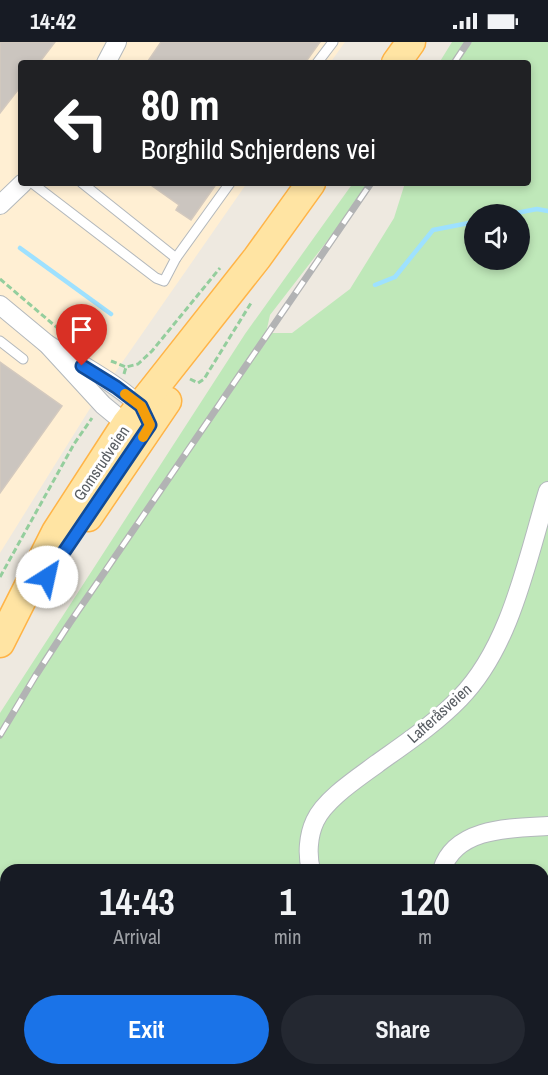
<!DOCTYPE html>
<meta charset="utf-8">
<style>
:root{--surface:#171b24;--page:#242831;--text:#f1f3f6;--muted:#9ea1a6;--accent:#1a73e8}
body{margin:0;font-family:"Archivo Narrow",sans-serif;background:var(--page);color:var(--text);height:100vh;display:flex;flex-direction:column;font-size:22px;white-space:nowrap}
*{box-sizing:border-box;margin:0}
p{font-size:20px;color:var(--muted)}
.icon{flex:none;width:33px;height:33px;fill:none;stroke:currentColor;stroke-width:2;stroke-linecap:round;stroke-linejoin:round}
.map{position:relative;flex:1;overflow:hidden}
.drawer{position:absolute;left:0px;top:822px;width:549px;height:212px;display:flex;flex-direction:column;background:var(--surface);border-radius:18px 18px 0 0;box-shadow:0 3px 9px #0003}
.drawer>*{flex:none}
.top-card{position:absolute;left:18px;top:18px;width:513px;height:126px;border-radius:6px;box-shadow:0 3px 9px #0003;background:#202124;color:#fff;overflow:hidden}
.fabs{position:absolute;left:464px;top:162px;display:grid;gap:12px}
.fabs a{display:grid;place-items:center;width:66px;height:66px;border-radius:50%;background:var(--surface);box-shadow:0 3px 9px #0003;font-size:30px}
.pin{position:absolute;display:grid;place-items:center;width:51px;height:51px;color:#fff;margin:-62px -26px;border-radius:50% 50% 50% 0;rotate:-45deg;box-shadow:0 0 6px #0007}
.pin .icon{rotate:45deg}
.me{position:absolute;width:66px;margin:-33px;rotate:35deg;stroke-linejoin:round;filter:drop-shadow(0 0 4px #0008)}
.turn{display:flex;align-items:center;gap:21px;height:126px;padding:0 24px;font-size:27px}
.turn .icon{width:78px;height:78px;stroke-width:2.5}
.turn b{display:block;font-size:42px;line-height:51px}
.eta{display:flex;justify-content:space-evenly;align-items:center;height:102px;text-align:center}
.eta b{font-size:36px;font-weight:700;line-height:42px}
.cta{display:flex;gap:12px;margin-top:auto;padding:12px 24px}
.cta a{flex:1;height:69px;border-radius:36px;background:var(--accent);color:#fff;font-size:24px;font-weight:700;line-height:69px;text-align:center}
.cta a+a{background:var(--page);color:var(--text)}
.status{display:flex;justify-content:space-between;align-items:center;height:42px;padding:0 30px;background:var(--surface);direction:ltr}
.status svg{height:16px;fill:currentColor}
.map>svg:first-child{display:block}
</style>
<div class="status"><b>14:42</b><svg viewBox="0 0 49 12"><path d="M0 12V9h3v3zM5 12V6h3v6zM10 12V3h3v9zM15 12V0h3v12zM26 1h20v11H26zM47 4h2v5h-2z"/></svg></div>
<div class="map">
<svg width="548" height="1033" viewBox="0 0 548 1033">
<rect width="100%" height="100%" fill="#eee9e0"/>
<path fill="#ffefd3" d="M0,0H345L330,21H21V141H247L89,368L0,511Z"/>
<path fill="#bfe8b9" fill-rule="evenodd" d="M452,0H548V976L543,990V828H6V1028H531L530,1033H0V671L245,292L353,141H372L270,273L266,291H292L350,247L394,176L405,141H528V21H439ZM474,172H519V218H474Z"/>
<g fill="none" stroke-linecap="round" stroke-linejoin="round">
<g stroke="#9ee1ff" stroke-width="4.5">
<path d="M511,172L537,167L548,169"/>
<path d="M20,206L111,272"/>
<path d="M375,243L395,235L433,188L474,180"/>
</g>
</g>
<g fill="#cbc5bf" stroke="#d3c9be" stroke-width="1.5">
<path d="M0,0H55L39,21H21V44L0,71Z"/>
<path d="M161,0H320L305,21H151L148,19Z"/>
<path d="M148,141H217L191,178L176,168L179,163Z"/>
<path d="M0,320L62,364L0,451Z"/>
</g>
<g fill="none" stroke-linecap="round" stroke-linejoin="round">
<defs>
<g id="service">
<path d="M317,21L333,0"/>
<path d="M32,141L156,236L164,239L176,216L230,141"/>
<path d="M82,141L176,216"/>
<path d="M0,299L23,317"/>
</g>
<g id="minor">
<path d="M106,21L117,0"/>
<path d="M0,163L23,141"/>
<path d="M0,263L47,302L103,363L126,382L137,383"/>
<path d="M47,302C69,316 134,350 144,371"/>
<path d="M311,828C307,813 308,794 315,779C325,757 358,736 378,721C406,701 436,681 460,656C511,604 527,517 548,449"/>
<path d="M442,828C455,785 512,786 548,784"/>
<path d="M543,900L548,905"/>
<path d="M260,1033L261,1028"/>
</g>
<g id="primary">
<path d="M396,21L411,0"/>
<path d="M88,475L167,359"/>
<path d="M0,601L56,490L126,382L257,216L311,141"/>
</g>
</defs>
<use href="#service" stroke="#b3b8bc" stroke-width="11"/>
<use href="#minor" stroke="#b3b8bc" stroke-width="20"/>
<use href="#primary" stroke="#ffb447" stroke-width="31"/>
<g stroke="#94ce9d" stroke-width="3" stroke-dasharray="6 3" stroke-linecap="butt">
<path d="M0,237L61,289"/>
<path d="M111,319L126,325"/>
<path d="M124,332L126,325L138,322L152,309L220,226"/>
<path d="M190,337L198,341L204,337L251,261"/>
<path d="M0,535L74,402L92,376"/>
</g>
<use href="#service" stroke="#fff" stroke-width="9"/>
<use href="#minor" stroke="#fff" stroke-width="18"/>
<use href="#primary" stroke="#ffe4a3" stroke-width="28"/>
<defs>
<g id="rail">
<path d="M454,21L468,0"/>
<path d="M0,693L36,633L69,582L371,141"/>
</g>
</defs>
<use href="#rail" stroke="#b2b3b4" stroke-width="7"/>
<use href="#rail" stroke="#fff" stroke-width="4.5" stroke-dasharray="14" stroke-linecap="butt"/>
</g>
<g fill="none" stroke-linecap="round" stroke-linejoin="round">
<defs>
<path id="route" d="M47,535L150,383L141,364L116,345L82,324"/>
</defs>
<use href="#route" stroke="#114b97" stroke-width="15"/>
<use href="#route" stroke="#1a73e8" stroke-width="10"/>
<path stroke="#f59e0b" stroke-width="10" d="M125,352L141,364L150,383L143,395"/>
</g>
<g text-anchor="middle" stroke-width="6" stroke-linejoin="round" paint-order="stroke">
<g font-size="16" fill="#595e63" stroke="#fff">
<text transform="translate(101 421) rotate(-56)" y="6">Gomsrudveien</text>
<text transform="translate(439 671) rotate(-42)" y="6">Lafteråsveien</text>
</g>
</g>
</svg>
<div class="fabs">
<a><svg class="icon" aria-label="sound" viewBox="0 0 24 24"><path d="M4 9h4l5-4v14l-5-4H4zM17 9q2 3 0 6"/></svg></a>
</div>
<div class="pin" style="left:82px;top:324px;background:#d93025"><svg class="icon" aria-label="arrive" viewBox="0 0 24 24"><path d="M6 21V4h12l-3 4 3 4H6"/></svg></div>
<svg class="me" style="left:47px;top:535px" viewBox="-20 -20 40 40"><circle r="19" fill="#fff"/><path d="M0-13L10 11 0 6-10 11z" fill="#1a73e8"/></svg>
<div class="top-card">
<div class="turn"><svg class="icon" aria-label="left" viewBox="0 0 24 24"><path d="M17 20v-9H6M10 6l-5 5 5 5"/></svg><div><b>80 m</b>Borghild Schjerdens vei</div></div>
</div>
<section class="drawer">
<div class="eta">
<div><b>14:43</b><p>Arrival</p></div>
<div><b>1</b><p>min</p></div>
<div><b>120</b><p>m</p></div>
</div>
<div class="cta"><a>Exit</a><a>Share</a></div>
</section>
</div>
